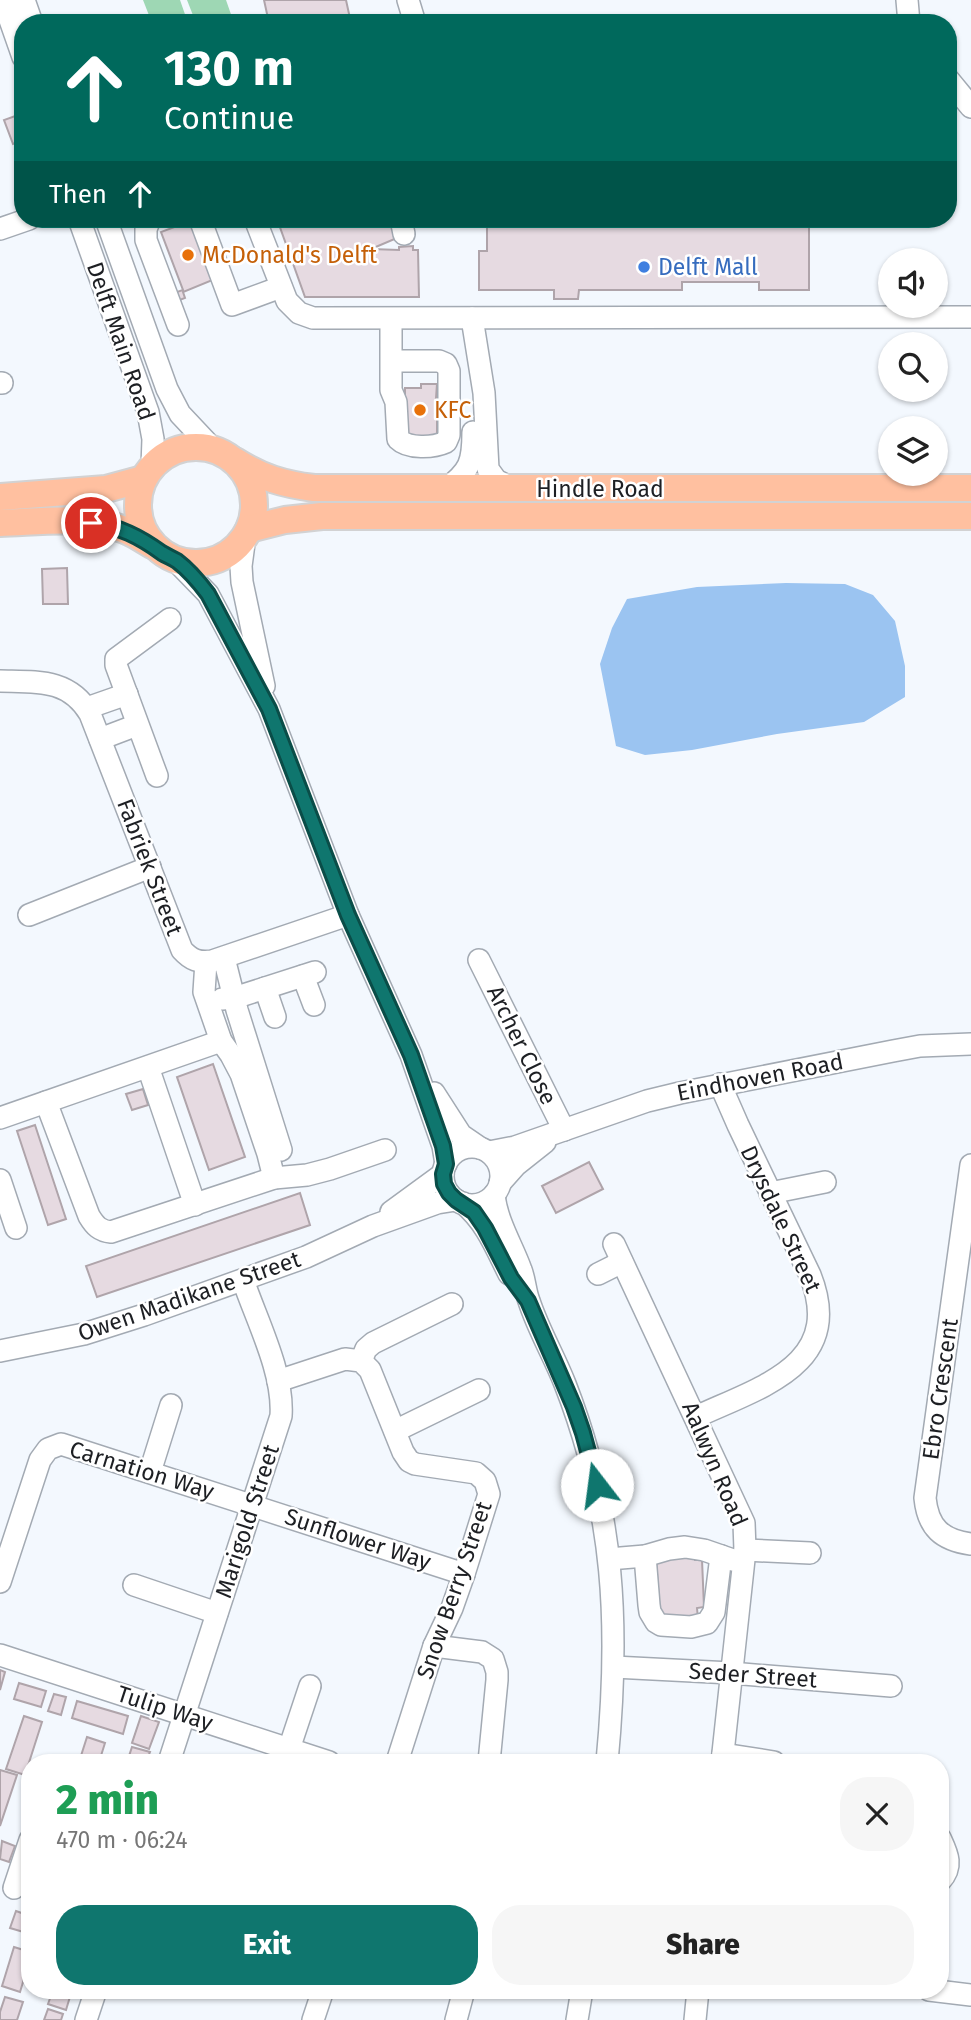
<!DOCTYPE html>
<meta charset="utf-8">
<style>
:root{--surface:#fff;--page:#f6f6f6;--text:#222;--muted:#767676;--accent:#0f766e}
body{margin:0;font-family:"Fira Sans",sans-serif;background:var(--page);color:var(--text);height:100vh;display:flex;flex-direction:column;font-size:26px;white-space:nowrap}
*{box-sizing:border-box;margin:0}
p{font-size:23px;color:var(--muted)}
.icon{flex:none;width:38px;height:38px;fill:none;stroke:currentColor;stroke-width:2;stroke-linecap:round;stroke-linejoin:round}
.map{position:relative;flex:1;overflow:hidden}
.details{position:absolute;left:21px;top:1754px;width:928px;height:245px;display:flex;flex-direction:column;background:var(--surface);border-radius:28px;box-shadow:0 2px 5px #0004}
.details>*{flex:none}
.guide{position:absolute;left:14px;top:14px;width:943px;height:214px;border-radius:28px;box-shadow:0 2px 5px #0004;background:#00695c;color:#fff;overflow:hidden}
.controls{position:absolute;left:878px;top:248px;display:grid;gap:14px}
.controls a{display:grid;place-items:center;width:70px;height:70px;border-radius:50%;background:var(--surface);box-shadow:0 2px 5px #0004;font-size:35px}
.pin{position:absolute;display:grid;place-items:center;width:60px;height:60px;color:#fff;margin:-30px;border:4px solid #fff;border-radius:50%;box-shadow:0 2px 7px #0007}
.me{position:absolute;width:77px;margin:-38px;rotate:345deg;stroke-linejoin:round;filter:drop-shadow(0 0 5px #0008)}
.turn{display:flex;align-items:center;gap:24px;height:147px;padding:0 35px;font-size:32px}
.turn .icon{width:91px;height:91px;stroke-width:2.5}
.turn b{display:block;font-size:49px;line-height:60px}
.then{display:flex;align-items:center;height:66px;padding:0 35px;background:#0003;gap:14px;font-size:26px}
.round{display:grid;place-items:center;flex:none;width:74px;height:74px;border-radius:28px;background:var(--page)}
.overview{display:flex;align-items:center;justify-content:space-between;height:119px;padding:0 35px}
h1{font-size:42px;font-weight:800;line-height:52px;color:#1e9e55}
.action{display:flex;gap:14px;margin-top:auto;padding:14px 35px}
.action a{flex:1;height:80px;border-radius:28px;background:var(--accent);color:#fff;font-size:28px;font-weight:800;line-height:80px;text-align:center}
.action a+a{background:var(--page);color:var(--text)}
.map>svg:first-child{display:block}
</style>
<div class="map">
<svg width="971" height="2020" viewBox="0 0 971 2020">
<rect width="100%" height="100%" fill="#f3f8fe"/>
<g fill="#9ed7b4">
<path d="M143,0H180L188,23H152Z"/>
<path d="M187,0H226L234,23H196Z"/>
</g>
<path fill="#9bc4f1" d="M786,583L845,584L873,595L895,621L905,666V697L864,722L777,734L692,750L645,755L616,746L600,664L612,628L627,599L697,587Z"/>
<g fill="#e6dae1" stroke="#afa4aa" stroke-width="2">
<path d="M264,0H346L351,23H269Z"/>
<path d="M18,115L23,128V140L13,144L4,120Z"/>
<path d="M23,155V173L17,157Z"/>
<path d="M277,219H390L397,238L371,249L399,250V247L413,246V250H418L419,297H305Z"/>
<path d="M487,219H809V290H759V282H682V290H579L578,299H554V290H479V251H487Z"/>
<path d="M193,220L215,279L183,292L185,298L177,301L174,293L183,290L161,232Z"/>
<path d="M421,384H437L435,412L437,411V436H405V388H421Z"/>
<path d="M67,568L68,604H43L42,569Z"/>
<path d="M213,1064L245,1157L209,1170L177,1077Z"/>
<path d="M143,1089L148,1105L132,1110L126,1094Z"/>
<path d="M35,1125L66,1219L48,1225L17,1131Z"/>
<path d="M589,1162L603,1189L556,1213L542,1186Z"/>
<path d="M300,1193L310,1225L97,1297L86,1266Z"/>
<path d="M694,1552L695,1560H702L704,1607L697,1608L698,1619L667,1620L660,1614L656,1560Z"/>
<path d="M0,1670L5,1672L0,1690Z"/>
<path d="M19,1683L46,1691L41,1707L14,1699Z"/>
<path d="M54,1694L66,1697L61,1715L48,1711Z"/>
<path d="M77,1701L128,1716L123,1734L72,1718Z"/>
<path d="M24,1716L42,1722L25,1775L6,1769Z"/>
<path d="M141,1716L159,1722L149,1749L132,1743Z"/>
<path d="M87,1737L105,1743L99,1762H79Z"/>
<path d="M132,1747L150,1752L146,1762H127Z"/>
<path d="M0,1770L17,1775L0,1826Z"/>
<path d="M2,1841L15,1846L9,1862L0,1859Z"/>
<path d="M16,1911L30,1916V1934L10,1928Z"/>
<path d="M14,1947L30,1952V1959L20,1992L2,1986Z"/>
<path d="M53,1990H72L66,2010L48,2004Z"/>
<path d="M5,1997L23,2002L17,2020H0V2012Z"/>
<path d="M48,2009L63,2014L61,2020H44Z"/>
</g>
<g fill="none" stroke-linecap="round" stroke-linejoin="round">
<defs>
<g id="minor">
<path d="M3,0L23,57"/>
<path d="M24,0L32,23"/>
<path d="M408,0L415,23"/>
<path d="M907,0L909,23"/>
<path d="M948,79L971,107"/>
<path d="M79,219L148,412L153,439L152,466"/>
<path d="M106,219L167,389L180,414L212,448"/>
<path d="M150,219L146,229V240L178,325"/>
<path d="M200,219L232,305L281,287"/>
<path d="M255,219L287,301L299,313L313,318L971,317"/>
<path d="M401,219L404,234"/>
<path d="M0,229L29,219"/>
<path d="M472,318L484,393L488,469L496,480L513,489"/>
<path d="M391,319V390L396,402L398,439C408,449 433,448 446,442L449,435V371L446,364L439,361H391"/>
<path d="M0,383H2"/>
<path d="M446,489C470,471 473,462 473,432"/>
<path d="M245,536L241,566L242,582L264,686"/>
<path d="M175,560L208,594L269,709L348,915L411,1055L443,1146L446,1164"/>
<path d="M0,681C36,682 69,678 90,714L182,950C191,960 199,963 212,961L348,915"/>
<path d="M87,708L127,694"/>
<path d="M100,739L137,725"/>
<path d="M157,776L116,665V659L170,619"/>
<path d="M29,915L150,867"/>
<path d="M224,958L237,1010L281,1150"/>
<path d="M479,960L564,1130"/>
<path d="M206,962L204,992L221,1041L231,1055L241,1074L268,1154L274,1178"/>
<path d="M303,976L314,1005"/>
<path d="M265,988L275,1017"/>
<path d="M222,999L234,998L315,972"/>
<path d="M148,1067L195,1205"/>
<path d="M434,1093L461,1135L480,1148"/>
<path d="M46,1102L89,1216C95,1226 100,1231 111,1232L274,1178L307,1175L330,1169L385,1150"/>
<path d="M0,1118L221,1041"/>
<circle cx="472" cy="1176" r="29"/>
<path d="M489,1152L515,1147L647,1101L680,1093L893,1051L920,1046L971,1044"/>
<path d="M971,1165L925,1498C928,1528 942,1540 971,1544"/>
<path d="M0,1180L16,1228"/>
<path d="M500,1183L516,1165L545,1142"/>
<path d="M770,1193L825,1182"/>
<path d="M494,1195C497,1222 512,1245 521,1270C525,1280 525,1291 529,1301C538,1329 554,1356 565,1384C615,1512 620,1627 607,1762"/>
<path d="M463,1203C486,1222 496,1248 509,1274"/>
<path d="M391,1212L443,1174"/>
<path d="M614,1244L744,1523L745,1550L722,1762"/>
<path d="M598,1274L622,1262"/>
<path d="M0,1351L84,1334L144,1315L306,1257L373,1226L437,1203L456,1200"/>
<path d="M361,1361L366,1349L373,1343L452,1304"/>
<path d="M278,1381L345,1359L361,1361L370,1370L403,1452L409,1461L415,1464L476,1473L485,1481L489,1494L464,1574L452,1608L434,1646L397,1762"/>
<path d="M696,1417C760,1387 846,1365 810,1275L738,1125L720,1084"/>
<path d="M395,1431L479,1390"/>
<path d="M150,1472L171,1405"/>
<path d="M745,1550L810,1553"/>
<path d="M645,1556L649,1605L650,1612L656,1622L661,1625L691,1627L707,1623L714,1612L721,1556"/>
<path d="M609,1559L645,1556L669,1549L685,1547L704,1550L733,1560"/>
<path d="M0,1582L40,1460L48,1449L61,1444L464,1574"/>
<path d="M134,1585L217,1613"/>
<path d="M434,1646L482,1652L493,1659L497,1672V1680L489,1762"/>
<path d="M0,1655L329,1762"/>
<path d="M614,1667L731,1673L891,1686"/>
<path d="M289,1749L310,1686"/>
<path d="M723,1754L774,1762"/>
<path d="M169,1762L281,1416C284,1373 257,1321 243,1280"/>
<path d="M940,1838C947,1853 954,1866 940,1881"/>
<path d="M14,1888L30,1840"/>
<path d="M929,1990L971,1995"/>
<path d="M86,2020L96,1990"/>
<path d="M313,2020L323,1990"/>
<path d="M456,2020L464,1990"/>
<path d="M577,2020L582,1990"/>
<path d="M695,2020L698,1990"/>
</g>
<g id="major">
<circle cx="196" cy="505" r="58"/>
<path d="M235,461C262,478 283,484 314,488H971"/>
<path d="M0,497L106,489L143,479"/>
<path d="M0,523C40,522 87,515 125,530C135,534 145,541 154,546"/>
<path d="M249,529L285,520L322,516H971"/>
</g>
</defs>
<use href="#minor" stroke="#a3aab3" stroke-width="24"/>
<use href="#major" stroke="#d2d2d3" stroke-width="30"/>
<use href="#minor" stroke="#fff" stroke-width="21"/>
<use href="#major" stroke="#ffc0a0" stroke-width="26"/>
</g>
<g fill="none" stroke-linecap="round" stroke-linejoin="round">
<defs>
<path id="route" d="M91,523C119,526 140,537 162,553C167,556 172,558 177,561C189,570 199,582 208,594L269,709L348,915L411,1055L443,1146L446,1164L443,1174L444,1184L449,1193L456,1200L474,1212L485,1228L511,1278L528,1301L574,1407L583,1433L597,1485"/>
</defs>
<use href="#route" stroke="#0a4d48" stroke-width="18"/>
<use href="#route" stroke="#0f766e" stroke-width="12"/>
</g>
<g fill="#e8710a" stroke="#fff" stroke-width="2.5">
<circle cx="188" cy="255" r="7"/>
<circle cx="420" cy="410" r="7"/>
</g>
<circle fill="#3f7fe0" stroke="#fff" stroke-width="2.5" cx="644" cy="267" r="7"/>
<g text-anchor="middle" stroke-width="5" stroke-linejoin="round" paint-order="stroke">
<g font-size="23" fill="#c56008" stroke="#fff" text-anchor="start">
<text x="202" y="263">McDonald's Delft</text>
<text x="434" y="418">KFC</text>
</g>
<g font-size="23" fill="#366cbe" stroke="#fff" text-anchor="start">
<text x="658" y="275">Delft Mall</text>
</g>
<g font-size="23" fill="#1d1f23" stroke="#fff">
<text transform="translate(121 341) rotate(71)" y="8">Delft Main Road</text>
<text x="600" y="497">Hindle Road</text>
<text transform="translate(150 867) rotate(69)" y="8">Fabriek Street</text>
<text transform="translate(522 1045) rotate(64)" y="8">Archer Close</text>
<text transform="translate(760 1077) rotate(-11)" y="8">Eindhoven Road</text>
<text transform="translate(781 1219) rotate(65)" y="8">Drysdale Street</text>
<text transform="translate(189 1296) rotate(-19)" y="8">Owen Madikane Street</text>
<text transform="translate(940 1389) rotate(-82)" y="8">Ebro Crescent</text>
<text transform="translate(715 1464) rotate(67)" y="8">Aalwyn Road</text>
<text transform="translate(142 1470) rotate(17)" y="8">Carnation Way</text>
<text transform="translate(247 1521) rotate(-72)" y="8">Marigold Street</text>
<text transform="translate(358 1539) rotate(18)" y="8">Sunflower Way</text>
<text transform="translate(454 1590) rotate(-71)" y="8">Snow Berry Street</text>
<text transform="translate(753 1675) rotate(4)" y="8">Seder Street</text>
<text transform="translate(165 1708) rotate(18)" y="8">Tulip Way</text>
</g>
</g>
</svg>
<div class="controls">
<a><svg class="icon" aria-label="sound" viewBox="0 0 24 24"><path d="M4 9h4l5-4v14l-5-4H4zM17 9q2 3 0 6"/></svg></a>
<a><svg class="icon" aria-label="search" viewBox="0 0 24 24"><circle cx="10" cy="10" r="6"/><path d="M15 15l6 6"/></svg></a>
<a><svg class="icon" aria-label="layers" viewBox="0 0 24 24"><path d="M12 4l9 5-9 5-9-5zM3 14l9 5 9-5"/></svg></a>
</div>
<div class="pin" style="left:91px;top:523px;background:#d93025"><svg class="icon" aria-label="arrive" viewBox="0 0 24 24"><path d="M6 21V4h12l-3 4 3 4H6"/></svg></div>
<svg class="me" style="left:597px;top:1485px" viewBox="-20 -20 40 40"><circle r="19" fill="#fff"/><path d="M0-13L10 11 0 6-10 11z" fill="#0f766e"/></svg>
<div class="guide">
<div class="turn"><svg class="icon" aria-label="ahead" viewBox="0 0 24 24"><path d="M12 20V5M6 11l6-6 6 6"/></svg><div><b>130 m</b>Continue</div></div>
<div class="then">Then<svg class="icon" aria-label="ahead" viewBox="0 0 24 24"><path d="M12 20V5M6 11l6-6 6 6"/></svg></div>
</div>
<section class="details">
<div class="overview"><div><h1>2 min</h1><p>470 m · 06:24</p></div><a class="round"><svg class="icon" aria-label="close" viewBox="0 0 24 24"><path d="M6 6l12 12M18 6L6 18"/></svg></a></div>
<div class="action"><a>Exit</a><a>Share</a></div>
</section>
</div>
